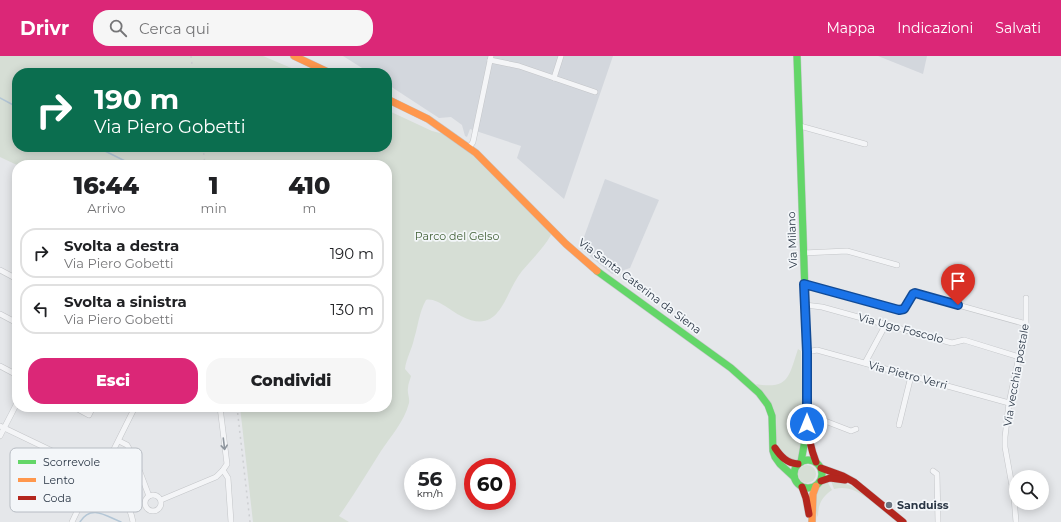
<!DOCTYPE html>
<html lang="it">
<style>
:root{--surface:#fff;--page:#f6f6f6;--text:#202124;--muted:#757577;--line:#e0e0e0;--accent:#db2777}
body{margin:0;font-family:Montserrat,sans-serif;background:var(--page);color:var(--text);height:100vh;display:flex;flex-direction:column;font-size:15px;white-space:nowrap}
*{box-sizing:border-box;margin:0}
p{font-size:13px;color:var(--muted)}
.icon{flex:none;width:22px;height:22px;fill:none;stroke:currentColor;stroke-width:2;stroke-linecap:round;stroke-linejoin:round}
.map{position:relative;flex:1;overflow:hidden}
.side{position:absolute;left:12px;top:104px;width:380px;height:252px;display:flex;flex-direction:column;background:var(--surface);border-radius:16px;box-shadow:0 2px 10px #0003}
.side>*{flex:none}
.hud{position:absolute;left:12px;top:12px;width:380px;height:84px;border-radius:16px;box-shadow:0 2px 10px #0003;background:#0b6e4f;color:#fff;overflow:hidden}
.buttons{position:absolute;left:1009px;top:414px;display:grid;gap:8px}
.buttons a{display:grid;place-items:center;width:40px;height:40px;border-radius:50%;background:var(--surface);box-shadow:0 2px 10px #0003;font-size:20px}
.speed{position:absolute;left:404px;top:402px;display:flex;gap:8px;font-size:20px;font-weight:700;text-align:center}
.speed>*{display:grid;place-content:center;width:52px;height:52px;border-radius:50%;background:var(--surface);box-shadow:0 2px 10px #0003;line-height:1}
.speed small{font-size:10px;font-weight:400}
.speed .limit{border:6px solid #d22;background:#fff;color:#111}
.pin{position:absolute;display:grid;place-items:center;width:34px;height:34px;color:#fff;margin:-41px -17px;border-radius:50% 50% 50% 0;rotate:-45deg;box-shadow:0 0 4px #0007}
.pin .icon{rotate:45deg}
.me{position:absolute;width:44px;margin:-22px;rotate:0deg;stroke-linejoin:round;filter:drop-shadow(0 0 3px #0008)}
.turn{display:flex;align-items:center;gap:14px;height:84px;padding:0 16px;font-size:18px}
.turn .icon{width:52px;height:52px;stroke-width:2.5}
.turn b{display:block;font-size:28px;line-height:34px}
.eta{display:flex;justify-content:space-evenly;align-items:center;height:68px;text-align:center}
.eta b{font-size:24px;font-weight:800;line-height:28px}
.button{display:flex;gap:8px;margin-top:auto;padding:8px 16px}
.button a{flex:1;height:46px;border-radius:16px;background:var(--accent);color:#fff;font-size:16px;font-weight:800;line-height:46px;text-align:center}
.button a+a{background:var(--page);color:var(--text)}
ul{padding:0;list-style:none}
li{display:flex;align-items:center;gap:12px;height:50px;margin:0 8px 6px;padding:0 8px;border:2px solid var(--line);border-radius:16px}
li div{flex:1}
li b{display:block;font-size:15px}
li em{font-style:normal}
header{display:flex;align-items:center;gap:24px;box-sizing:border-box;height:56px;padding:0 20px;background:var(--accent);color:#fff}
header strong{font-size:19px}
nav{display:flex;gap:22px;margin-inline-start:auto;font-size:14px}
.search{width:280px;height:36px;background:var(--page);display:flex;align-items:center;gap:10px;box-sizing:border-box;padding:0 14px;border-radius:16px;color:var(--muted);font-size:15px}
.map>svg:first-child{display:block}
</style>
<header>
<strong>Drivr</strong>
<div class="search"><svg class="icon" aria-label="search" viewBox="0 0 24 24"><circle cx="10" cy="10" r="6"/><path d="M15 15l6 6"/></svg>Cerca qui</div>
<nav><a>Mappa</a><a>Indicazioni</a><a>Salvati</a></nav>
</header>
<div class="map">
<svg width="1061" height="466" viewBox="0 0 1061 466">
<rect width="100%" height="100%" fill="#e5e7ea"/>
<g fill="#d3d7dd">
<path d="M343,0H613L564,143L517,102L521,90L470,73L467,81L465,80L462,69L451,61L439,62L387,28V17H370Z"/>
<path d="M878,0H927L923,18Z"/>
<path d="M605,123L659,144L630,212L612,218L580,192Z"/>
</g>
<g fill="#d6ded5">
<path d="M0,0H263L303,17H17V91H387V54L432,75L444,78L476,101L550,177L551,179C543,193 532,203 522,215C504,237 501,281 461,260C452,256 436,241 426,244C419,256 418,271 414,283C412,293 406,303 405,313L411,320C410,324 408,328 408,332C407,337 410,342 409,347C404,366 391,380 381,395C367,417 354,439 339,460L349,466H253L240,351H387V109H17L0,101Z"/>
<path d="M798,293L801,295C801,313 806,393 797,404C792,405 786,402 783,398C770,381 780,374 775,357C772,346 763,337 756,328C789,334 789,320 798,293Z"/>
<circle cx="807" cy="418" r="9"/>
<path d="M828,424V427L832,434C822,441 818,448 818,461C814,454 815,436 820,430C823,427 826,426 828,424Z"/>
<path d="M831,425C845,427 860,430 868,443C857,435 848,430 834,433Z"/>
</g>
<g fill="none" stroke-linecap="round" stroke-linejoin="round">
<g stroke="#b3c6d6" stroke-width="1.5">
<path d="M0,42L17,51"/>
<path d="M97,91L133,109"/>
<path d="M80,466C91,448 106,460 121,466"/>
</g>
<defs>
<g id="street">
<path d="M490,4L519,10L595,36"/>
<path d="M554,22L561,0"/>
<path d="M800,70L865,88"/>
<path d="M469,92L473,86L491,0"/>
<path d="M803,197L847,195L897,209"/>
<path d="M0,214L17,223"/>
<path d="M804,228L899,254L904,253L913,238L915,237L1026,268"/>
<path d="M805,249L822,251L952,287L964,284L1019,301"/>
<path d="M0,258L17,267"/>
<path d="M807,296L817,294L1009,347"/>
<path d="M865,307L886,268"/>
<path d="M0,310L17,319"/>
<path d="M74,351L89,359L93,351"/>
<path d="M807,358L851,375L856,373"/>
<path d="M899,369L911,320"/>
<path d="M0,370L96,416"/>
<path d="M0,380L17,347"/>
<path d="M119,385L127,389L135,403L149,440"/>
<path d="M223,414L228,422L231,466"/>
<path d="M103,415L135,351"/>
<path d="M933,415L937,418L938,466"/>
<path d="M104,421C117,434 130,447 133,466"/>
<circle cx="153" cy="447" r="8"/>
<path d="M161,444L216,421L223,414L227,408L220,351"/>
<path d="M72,466L84,441L97,422"/>
<path d="M1016,466L1014,441L1005,391V381L1009,347L1026,268V242"/>
</g>
<g id="fast">
<path d="M797,0L807,297"/>
<path d="M597,215L731,312L759,337L768,349L772,360L773,395L775,401L780,408L794,421"/>
<circle cx="808" cy="418" r="14"/>
<path d="M801,406L806,378"/>
</g>
<g id="slow">
<path d="M294,0L330,17"/>
<path d="M387,43L428,63L476,97L566,188L597,215"/>
<path d="M812,466L813,438L816,430"/>
</g>
<g id="jam">
<path d="M807,297C807,333 802,371 816,406"/>
<path d="M775,392C781,401 787,407 798,408"/>
<path d="M821,412L843,420L854,426L903,466"/>
<path d="M821,425L830,422L845,424"/>
<path d="M802,431L806,442L809,458"/>
</g>
</defs>
<use href="#street" stroke="#c3c5c8" stroke-width="6"/>
<use href="#fast" stroke="#c3c5c8" stroke-width="8"/>
<use href="#slow" stroke="#c3c5c8" stroke-width="8"/>
<use href="#jam" stroke="#c3c5c8" stroke-width="8"/>
<use href="#street" stroke="#f4f5f7" stroke-width="5"/>
<use href="#fast" stroke="#63d668" stroke-width="7"/>
<use href="#slow" stroke="#ff974d" stroke-width="7"/>
<use href="#jam" stroke="#b3261e" stroke-width="7"/>
<g stroke="#cdcfd2" stroke-width="1.5" stroke-dasharray="2 4" stroke-linecap="butt">
<path d="M191,0L193,17"/>
<path d="M203,91L205,109"/>
<path d="M237,351L250,466"/>
</g>
</g>
<defs><path id="oneway-shaft" d="M-6 0H5M1.5-3L5.5 0L1.5 3" fill="none" stroke-width="1.6" stroke-linecap="round" stroke-linejoin="round"/></defs>
<use stroke="#8f969e" href="#oneway-shaft" transform="translate(224 388) rotate(83)"/>
<g fill="none" stroke-linecap="round" stroke-linejoin="round">
<defs>
<path id="route" d="M807,368V296L804,228L899,254L904,253L913,238L915,237L958,249"/>
</defs>
<use href="#route" stroke="#114b97" stroke-width="10"/>
<use href="#route" stroke="#1a73e8" stroke-width="7"/>
</g>
<circle fill="#6b747f" stroke="#f3f6f9" stroke-width="1.5" cx="889" cy="449" r="4"/>
<g text-anchor="middle" stroke-width="3.5" stroke-linejoin="round" paint-order="stroke">
<g font-size="11" fill="#426137" stroke="#f3f6f9">
<text x="457" y="184">Parco del Gelso</text>
</g>
<g font-size="11" fill="#2a3645" stroke="#f3f6f9">
<text transform="translate(792 184) rotate(-92)" y="4">Via Milano</text>
<text transform="translate(640 230) rotate(37)" y="4">Via Santa Caterina da Siena</text>
<text transform="translate(901 272) rotate(15)" y="4">Via Ugo Foscolo</text>
<text transform="translate(908 319) rotate(15)" y="4">Via Pietro Verri</text>
<text transform="translate(1016 319) rotate(-80)" y="4">Via vecchia postale</text>
</g>
<g font-size="11" font-weight="bold" fill="#2a3645" stroke="#f3f6f9" text-anchor="start">
<text x="897" y="453">Sanduiss</text>
</g>
</g>
<rect x="10" y="392" width="132" height="64" rx="6" fill="#f3f6f9" stroke="#b7bcc3" stroke-width="1"/>
<rect x="18" y="404" width="18" height="4" fill="#63d668"/>
<rect x="18" y="422" width="18" height="4" fill="#ff974d"/>
<rect x="18" y="440" width="18" height="4" fill="#b3261e"/>
<g font-size="11" fill="#2a3645">
<text x="43" y="410">Scorrevole</text>
<text x="43" y="428">Lento</text>
<text x="43" y="446">Coda</text>
</g>
</svg>
<div class="buttons">
<a><svg class="icon" aria-label="search" viewBox="0 0 24 24"><circle cx="10" cy="10" r="6"/><path d="M15 15l6 6"/></svg></a>
</div>
<div class="speed"><div>56<small>km/h</small></div><div class="limit">60</div></div>
<div class="pin" style="left:958px;top:249px;background:#d93025"><svg class="icon" aria-label="arrive" viewBox="0 0 24 24"><path d="M6 21V4h12l-3 4 3 4H6"/></svg></div>
<svg class="me" style="left:807px;top:368px" viewBox="-20 -20 40 40"><circle r="17" fill="#1a73e8" stroke="#fff" stroke-width="3"/><path d="M0-11L8 9 0 5-8 9z" fill="#fff"/></svg>
<div class="hud">
<div class="turn"><svg class="icon" aria-label="right" viewBox="0 0 24 24"><path d="M7 20v-9h11M14 6l5 5-5 5"/></svg><div><b>190 m</b>Via Piero Gobetti</div></div>
</div>
<section class="side">
<div class="eta">
<div><b>16:44</b><p>Arrivo</p></div>
<div><b>1</b><p>min</p></div>
<div><b>410</b><p>m</p></div>
</div>
<ul>
<li><svg class="icon" aria-label="right" viewBox="0 0 24 24"><path d="M7 20v-9h11M14 6l5 5-5 5"/></svg><div><b>Svolta a destra</b><p>Via Piero Gobetti</p></div><em>190 m</em></li>
<li><svg class="icon" aria-label="left" viewBox="0 0 24 24"><path d="M17 20v-9H6M10 6l-5 5 5 5"/></svg><div><b>Svolta a sinistra</b><p>Via Piero Gobetti</p></div><em>130 m</em></li>
</ul>
<div class="button"><a>Esci</a><a>Condividi</a></div>
</section>
</div>
